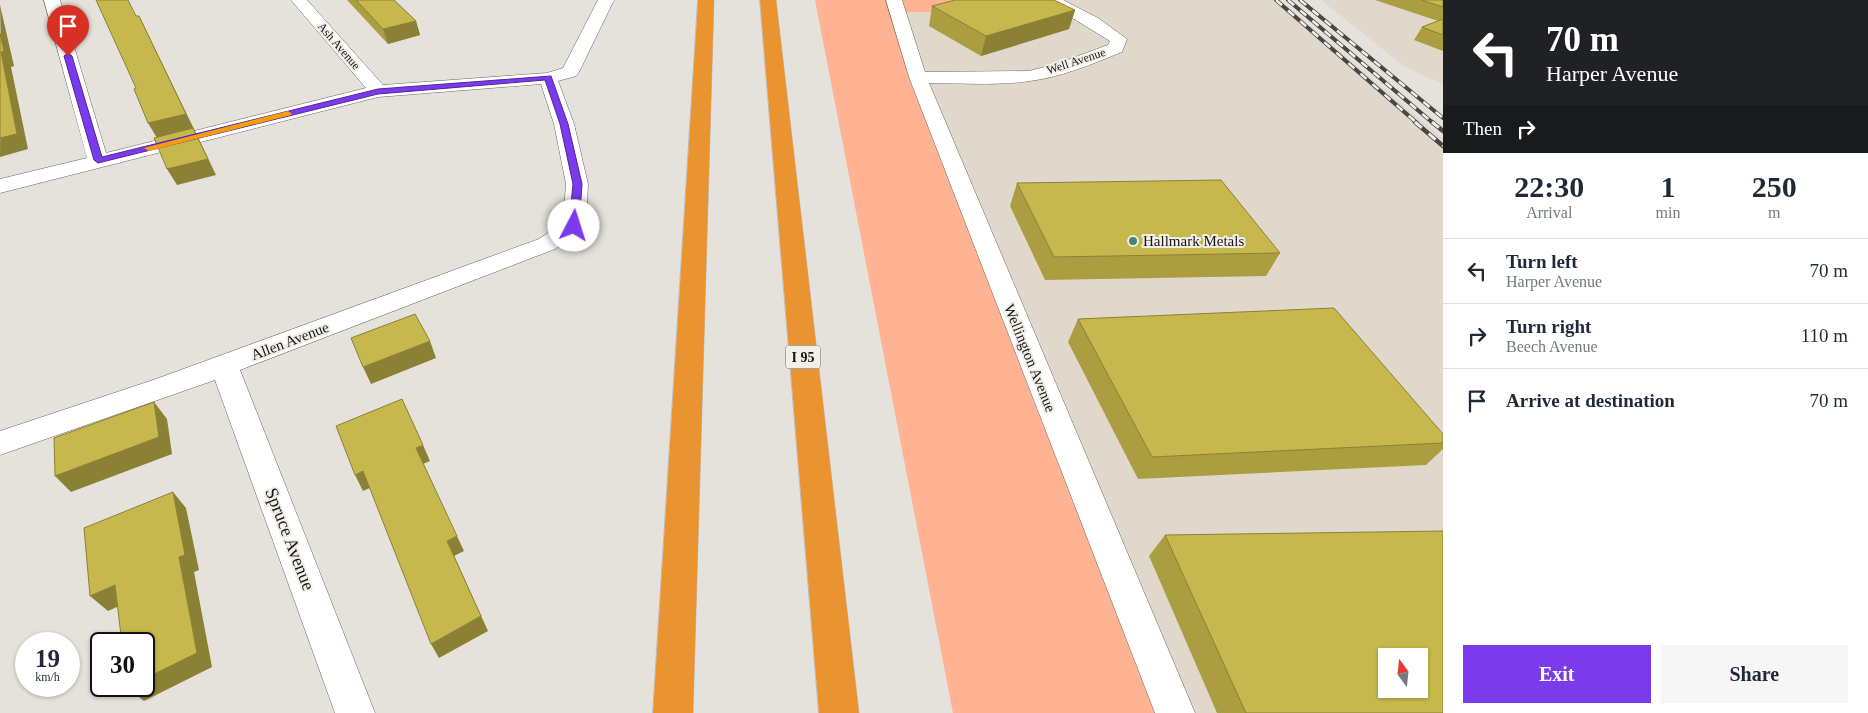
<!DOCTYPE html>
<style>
:root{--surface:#fff;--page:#f6f6f7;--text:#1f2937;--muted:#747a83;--line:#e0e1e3;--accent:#7c3aed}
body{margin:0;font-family:Georgia,serif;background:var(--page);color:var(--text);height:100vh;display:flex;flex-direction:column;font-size:19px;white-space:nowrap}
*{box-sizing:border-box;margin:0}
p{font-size:16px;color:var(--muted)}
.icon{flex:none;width:28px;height:28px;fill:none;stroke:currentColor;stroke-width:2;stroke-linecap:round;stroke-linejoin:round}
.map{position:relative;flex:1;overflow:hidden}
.details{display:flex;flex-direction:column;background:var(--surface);width:425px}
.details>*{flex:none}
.hud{background:#202124;color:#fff;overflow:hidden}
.needle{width:32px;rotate:345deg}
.controls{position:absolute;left:1378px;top:648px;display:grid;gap:10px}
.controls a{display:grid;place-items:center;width:50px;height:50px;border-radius:0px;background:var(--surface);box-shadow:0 1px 4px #0004;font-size:25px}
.speed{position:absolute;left:15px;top:632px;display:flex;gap:10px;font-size:25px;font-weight:700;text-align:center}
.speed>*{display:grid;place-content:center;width:65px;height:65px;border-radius:50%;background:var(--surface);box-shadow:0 1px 4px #0004;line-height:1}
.speed small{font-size:12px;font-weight:400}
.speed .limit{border:2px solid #111;border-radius:8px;background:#fff;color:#111}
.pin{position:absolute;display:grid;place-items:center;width:42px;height:42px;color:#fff;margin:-51px -21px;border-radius:50% 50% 50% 0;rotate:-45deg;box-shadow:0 0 5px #0007}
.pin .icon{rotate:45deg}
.me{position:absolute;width:55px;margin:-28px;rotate:5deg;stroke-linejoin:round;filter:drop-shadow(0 0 4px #0008)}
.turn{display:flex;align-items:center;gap:18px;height:105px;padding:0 20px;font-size:22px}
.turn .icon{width:65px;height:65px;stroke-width:2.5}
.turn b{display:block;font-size:35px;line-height:42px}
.then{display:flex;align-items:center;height:48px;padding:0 20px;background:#0003;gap:10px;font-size:19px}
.eta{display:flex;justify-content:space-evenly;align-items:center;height:85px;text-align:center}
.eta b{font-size:30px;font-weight:700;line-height:35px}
.cta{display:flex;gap:10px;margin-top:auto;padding:10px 20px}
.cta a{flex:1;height:58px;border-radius:0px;background:var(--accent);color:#fff;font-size:20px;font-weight:700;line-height:58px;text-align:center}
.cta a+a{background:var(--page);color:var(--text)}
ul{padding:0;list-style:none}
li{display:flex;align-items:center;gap:15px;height:65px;padding:0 20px;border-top:1px solid var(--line)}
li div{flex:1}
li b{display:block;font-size:19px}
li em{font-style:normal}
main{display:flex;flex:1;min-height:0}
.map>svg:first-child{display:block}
</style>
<main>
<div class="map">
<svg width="1443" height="713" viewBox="0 0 1443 713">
<rect width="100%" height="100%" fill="#e5e2db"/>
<g fill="#e0d9cb" fill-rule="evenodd">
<path d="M980,0H1280L1443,139V713H1177L898,12ZM1386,656H1419V689H1386Z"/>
<path d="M1321,0H1443V84L1405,67Z"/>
</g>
<path fill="#ffb392" d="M815,0H980L951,12H898L1177,713H953Z"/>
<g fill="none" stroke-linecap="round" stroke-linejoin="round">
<defs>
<g id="minor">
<path d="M44,0H60L106,153L366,88L291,0H307L383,85L547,73L563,68L598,0H614L579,72L576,76L558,81L574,124L588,184L586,226L582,231L555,249L240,370L375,713H335L215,380L0,455V431L156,379L539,239L563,223L566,184L554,124L541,84L378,97L0,193V179L87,158Z"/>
<path d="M886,0H902L925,72L1029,71L1056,64L1108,45L1110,41L1043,0H1063L1098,18L1127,39L1122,52C1092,64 1062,77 1030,81C997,86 963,83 929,83L1195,713H1155L909,77Z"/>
</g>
<g id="motorway">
<path d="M698,0H714L693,713H653Z"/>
<path d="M760,0H776L859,713H819Z"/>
</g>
</defs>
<use href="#minor" stroke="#68655f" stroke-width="1"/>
<use href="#motorway" stroke="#bebebd" stroke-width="1"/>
<use href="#minor" fill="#fff" fill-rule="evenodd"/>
<use href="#motorway" fill="#ea9331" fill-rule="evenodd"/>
<defs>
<g id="rail-far1">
<path d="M1276,0L1417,123"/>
<path d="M1288,0L1433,123"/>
<path d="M1300,0L1443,118"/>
</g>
<g id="rail">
<path d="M1415,122L1443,146"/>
<path d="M1432,122L1443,131"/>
</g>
</defs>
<use href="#rail-far1" stroke="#484744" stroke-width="4"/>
<use href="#rail" stroke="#484744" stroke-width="4.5"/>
<use href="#rail-far1" stroke="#f2efe8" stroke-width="2.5" stroke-dasharray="8" stroke-linecap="butt"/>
<use href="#rail" stroke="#f2efe8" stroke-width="3" stroke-dasharray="9" stroke-linecap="butt"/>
</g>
<g fill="#aa9e41">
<path d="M347,0H394L416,21L420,35L388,44Z"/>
<path d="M1375,0H1443V51L1414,40L1422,27L1438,21Z"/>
<path d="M932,6L1075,10L1069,29L981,56L929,26Z"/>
<path d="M1017,183L1280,253L1266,276L1045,280L1010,206Z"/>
<path d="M1078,319L1443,434V449L1426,465L1138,479L1068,342Z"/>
<path d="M1165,535L1443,713H1217L1149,556Z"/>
</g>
<g fill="#8b8135">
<path d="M0,5L14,66L11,67L28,149L0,157L1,52Z"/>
<path d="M1075,10L1069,29L981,56L986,36Z"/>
<path d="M139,16L194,129L216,175L177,185L167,169L157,138L148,123Z"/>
<path d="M416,21L420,35L388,44L383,29Z"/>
<path d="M430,341L436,358L371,384L363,367Z"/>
<path d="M154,402L167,419L172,454L71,492L55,476Z"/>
<path d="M423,445L430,461L423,464L416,448Z"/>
<path d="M363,471L372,487L363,491L355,475Z"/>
<path d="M173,492L186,508L199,570L194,572L212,667L144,701L126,687L129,686H144V679L179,557Z"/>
<path d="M457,536L464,551L454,556L488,631L439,658L431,644L447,541Z"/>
<path d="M115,585L132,600L108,611L90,596Z"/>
</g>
<g fill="#c6b84c" stroke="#8b8135" fill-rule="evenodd">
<path d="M96,0H128L136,16H139L186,114L148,123L134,89L136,88Z"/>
<path d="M356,0H394L416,21L383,29Z"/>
<path d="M955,0H1054L1075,10L986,36L932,6Z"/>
<path d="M1421,0H1443V7Z"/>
<path d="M1443,19V35L1422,27Z"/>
<path d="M0,33L4,51L1,52L17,134L0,138Z"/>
<path d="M193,128L208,159L167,169L154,138Z"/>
<path d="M1221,180L1280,253L1054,257L1017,183Z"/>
<path d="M1334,308L1443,434V443L1152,457L1078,319Z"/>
<path d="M415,314L430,341L363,367L351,338Z"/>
<path d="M402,399L423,445L416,448L457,536L447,541L481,616L431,644L363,471L355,475L336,426Z"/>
<path d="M154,402L159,437L55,476L54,438Z"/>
<path d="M173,492L185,555L179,557L197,653L144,679V644H122L115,585L90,596L84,528Z"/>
<path d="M1443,531V713H1246L1165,535ZM1386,656H1419V689H1386Z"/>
</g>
<path fill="#7c3aed" stroke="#51269a" d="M68,53L72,56L102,157L378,89L551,76L568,124L582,184L579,226L574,229L569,226L573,184L560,124L545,80L378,94L98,163L94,160L64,56Z"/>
<path fill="#f59e0b" d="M288,111L292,114L291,115L149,151L144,148Z"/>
<circle fill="#438679" stroke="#f2efe8" stroke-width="2" cx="1133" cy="241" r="5"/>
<g text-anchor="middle" stroke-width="4" stroke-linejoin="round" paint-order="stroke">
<g font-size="12" fill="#181715" stroke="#f2efe8">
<text transform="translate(339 46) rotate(49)" y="4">Ash Avenue</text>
<text transform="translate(1076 61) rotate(-18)" y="4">Well Avenue</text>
</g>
<rect fill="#f2efe8" stroke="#595854" stroke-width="1" x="785.5" y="345.5" width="35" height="23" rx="4"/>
<g font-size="14" font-weight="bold" fill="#181715">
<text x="803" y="362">I 95</text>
</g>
<g font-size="15" fill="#181715" stroke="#f2efe8" text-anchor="start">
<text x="1143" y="246">Hallmark Metals</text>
</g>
<g font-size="15" fill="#181715" stroke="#f2efe8">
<text transform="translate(290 341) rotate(-21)" y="5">Allen Avenue</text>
<text transform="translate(1030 358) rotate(68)" y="5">Wellington Avenue</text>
</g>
<g font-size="18" fill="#181715" stroke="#f2efe8">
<text transform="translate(290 539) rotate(69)" y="6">Spruce Avenue</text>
</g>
</g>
</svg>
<div class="controls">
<a><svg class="needle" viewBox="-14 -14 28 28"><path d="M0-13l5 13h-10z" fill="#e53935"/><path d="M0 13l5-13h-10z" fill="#747a83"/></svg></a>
</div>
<div class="speed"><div>19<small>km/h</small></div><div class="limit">30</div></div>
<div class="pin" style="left:68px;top:56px;background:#d93025"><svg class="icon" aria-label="arrive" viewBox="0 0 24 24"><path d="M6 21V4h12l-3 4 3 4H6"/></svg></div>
<svg class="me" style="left:574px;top:226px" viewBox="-20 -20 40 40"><circle r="19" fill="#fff"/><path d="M0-13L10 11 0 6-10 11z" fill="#7c3aed"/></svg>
</div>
<section class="details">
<div class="hud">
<div class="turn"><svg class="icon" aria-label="left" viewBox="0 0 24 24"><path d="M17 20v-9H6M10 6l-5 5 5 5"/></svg><div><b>70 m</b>Harper Avenue</div></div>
<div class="then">Then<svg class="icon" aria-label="right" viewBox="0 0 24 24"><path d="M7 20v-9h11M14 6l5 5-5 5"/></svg></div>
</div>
<div class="eta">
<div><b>22:30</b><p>Arrival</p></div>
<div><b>1</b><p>min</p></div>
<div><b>250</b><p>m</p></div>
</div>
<ul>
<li><svg class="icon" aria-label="left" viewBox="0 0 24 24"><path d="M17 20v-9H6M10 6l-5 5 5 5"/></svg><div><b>Turn left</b><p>Harper Avenue</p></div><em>70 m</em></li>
<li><svg class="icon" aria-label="right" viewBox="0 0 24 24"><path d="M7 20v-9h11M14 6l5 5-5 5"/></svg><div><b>Turn right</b><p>Beech Avenue</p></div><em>110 m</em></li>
<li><svg class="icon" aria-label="arrive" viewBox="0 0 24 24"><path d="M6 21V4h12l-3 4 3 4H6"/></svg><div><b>Arrive at destination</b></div><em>70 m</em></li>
</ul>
<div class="cta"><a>Exit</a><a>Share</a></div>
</section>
</main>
